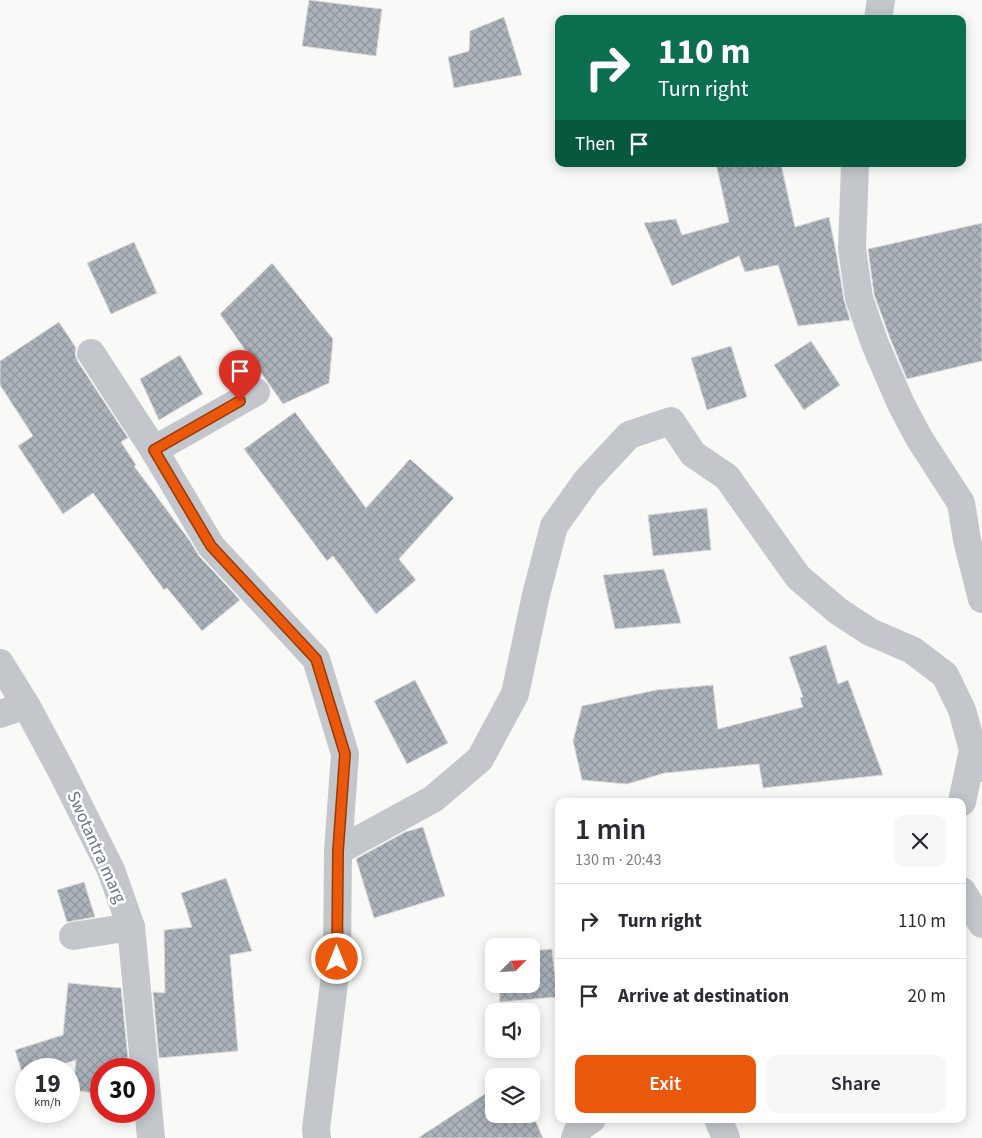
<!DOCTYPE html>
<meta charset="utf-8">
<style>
:root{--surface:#fff;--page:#f7f7f7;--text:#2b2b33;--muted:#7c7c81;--line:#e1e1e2;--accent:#ea580c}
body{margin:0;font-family:"Source Sans 3",sans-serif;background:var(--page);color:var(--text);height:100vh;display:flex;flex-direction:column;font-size:19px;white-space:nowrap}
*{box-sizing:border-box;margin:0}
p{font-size:16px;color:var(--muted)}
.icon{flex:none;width:28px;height:28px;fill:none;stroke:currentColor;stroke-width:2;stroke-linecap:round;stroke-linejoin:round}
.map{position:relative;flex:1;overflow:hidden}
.sheet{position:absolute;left:555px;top:798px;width:411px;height:325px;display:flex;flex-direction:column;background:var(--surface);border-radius:10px;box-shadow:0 2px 12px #0003}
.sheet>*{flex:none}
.guide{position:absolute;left:555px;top:15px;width:411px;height:152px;border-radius:10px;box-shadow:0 2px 12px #0003;background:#0b6e4f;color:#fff;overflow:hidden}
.needle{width:32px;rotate:66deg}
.tools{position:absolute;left:485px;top:938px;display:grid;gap:10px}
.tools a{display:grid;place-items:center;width:55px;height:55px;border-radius:10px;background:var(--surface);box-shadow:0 2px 12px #0003;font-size:25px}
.speed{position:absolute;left:15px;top:1058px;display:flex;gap:10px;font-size:25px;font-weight:700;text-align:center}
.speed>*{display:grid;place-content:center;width:65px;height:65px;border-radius:50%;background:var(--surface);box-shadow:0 2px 12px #0003;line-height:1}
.speed small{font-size:12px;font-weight:400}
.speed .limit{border:8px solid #d22;background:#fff;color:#111}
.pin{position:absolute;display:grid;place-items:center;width:42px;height:42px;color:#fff;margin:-51px -21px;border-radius:50% 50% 50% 0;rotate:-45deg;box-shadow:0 0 5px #0007}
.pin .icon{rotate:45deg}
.me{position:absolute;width:55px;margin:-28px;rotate:0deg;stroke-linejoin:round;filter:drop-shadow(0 0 4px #0008)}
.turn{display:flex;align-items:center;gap:18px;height:105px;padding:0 20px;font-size:22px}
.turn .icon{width:65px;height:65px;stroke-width:2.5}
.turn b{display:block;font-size:35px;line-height:42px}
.then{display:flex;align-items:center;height:48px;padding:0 20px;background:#0003;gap:10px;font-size:19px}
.round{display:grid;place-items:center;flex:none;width:52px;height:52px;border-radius:10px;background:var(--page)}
.head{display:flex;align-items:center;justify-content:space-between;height:85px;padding:0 20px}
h1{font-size:30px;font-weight:600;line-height:38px}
.cta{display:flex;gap:10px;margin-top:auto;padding:10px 20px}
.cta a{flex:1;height:58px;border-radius:10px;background:var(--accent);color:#fff;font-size:20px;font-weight:600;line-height:58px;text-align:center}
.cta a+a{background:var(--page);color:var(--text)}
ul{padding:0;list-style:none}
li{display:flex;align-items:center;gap:15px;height:75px;padding:0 20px;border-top:1px solid var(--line)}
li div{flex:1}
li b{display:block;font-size:19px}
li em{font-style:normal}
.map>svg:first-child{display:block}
</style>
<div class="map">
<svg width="982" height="1138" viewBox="0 0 982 1138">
<defs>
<pattern id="building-cross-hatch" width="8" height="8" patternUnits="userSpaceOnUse" patternTransform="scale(1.25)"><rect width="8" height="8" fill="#acb3bb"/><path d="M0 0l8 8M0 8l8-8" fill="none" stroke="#90969e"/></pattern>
</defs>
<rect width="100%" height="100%" fill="#f9faf8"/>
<g fill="url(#building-cross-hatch)" stroke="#dbdcda">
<path d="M309,0L382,9L376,56L302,46Z"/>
<path d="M504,17L522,75L454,88L448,57L469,51L470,31Z"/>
<path d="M716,164H781L795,227L829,217L837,257L844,300L850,320L798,326L778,265L745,272L739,256L672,286L644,223L676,219L682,235L729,222Z"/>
<path d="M982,223V361L907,379L890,338L874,294L868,249Z"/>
<path d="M134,242L157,293L111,314L87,263Z"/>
<path d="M272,263L333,339L329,383L283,404L220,314Z"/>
<path d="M59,322L76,348L75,354L78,362L128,438L121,442L136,465L134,466L190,541L199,556L240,600L202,631L167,588L164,590L93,493L63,514L18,446L33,436L0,385V361Z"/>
<path d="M811,341L840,385L804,410L774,365Z"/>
<path d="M731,346L747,397L707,410L691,358Z"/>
<path d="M180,355L203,394L159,420L140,379Z"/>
<path d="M295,412L366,508L410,459L454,498L399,559L416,580L376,614L333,556L327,561L244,449Z"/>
<path d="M707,508L711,550L653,556L648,515Z"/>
<path d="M664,569L681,623L615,629L603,575Z"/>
<path d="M826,645L838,684L848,680L883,775L763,788L759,764L665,773L627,784L582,780L573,741L582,706L656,690L713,685L718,729L803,707L800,698L803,697L789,657Z"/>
<path d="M415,680L448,743L407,764L374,701Z"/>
<path d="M423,827L445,896L374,918L356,859L405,832Z"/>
<path d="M226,878L252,951L230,955L238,1051L159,1058L153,992L165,993L164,930L192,927L181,893Z"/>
<path d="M84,882L95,917L67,922L57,890Z"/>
<path d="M552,949L557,997L500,1002L499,984H531V951Z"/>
<path d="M68,983L121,988L129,1069H101V1094L73,1090L76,1060L47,1069H26V1075L23,1076L15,1050L63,1035Z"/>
<path d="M494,1088V1114H531V1111L543,1138H418Z"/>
</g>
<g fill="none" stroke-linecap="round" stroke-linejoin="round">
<g stroke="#c3c7cc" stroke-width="28">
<path d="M878,19L881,0"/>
<path d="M855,164L852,249L859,298L875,344L901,404L919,438L961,503L967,540L982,599"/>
<path d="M91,353L154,450L211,546L316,659L345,754L338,851L337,959L316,1129L317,1138"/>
<path d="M154,450L256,392"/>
<path d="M0,663L26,705L62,772L111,870L131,927L151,1138"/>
<path d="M0,714L26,705"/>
<path d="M962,802L973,750L976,744"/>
<path d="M338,851L433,799L480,759L515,694L536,595L554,526L587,480L629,435L671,421L693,454L727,477L798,577L838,611L870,632L912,650L945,675L962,710L973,750L982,768"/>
<path d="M962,891L982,924"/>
<path d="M73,936L131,927"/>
<path d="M718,1119L726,1138"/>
<path d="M575,1138L579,1128L592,1119"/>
</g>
</g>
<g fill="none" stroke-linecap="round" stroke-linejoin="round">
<defs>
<path id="route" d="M240,401L154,450L211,546L316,659L345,754L338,851L337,959"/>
</defs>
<use href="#route" stroke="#983908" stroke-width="12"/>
<use href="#route" stroke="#ea580c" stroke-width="9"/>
</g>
<g text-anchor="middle" stroke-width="5" stroke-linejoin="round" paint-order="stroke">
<g font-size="18" fill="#697789" stroke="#fff">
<text transform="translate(97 847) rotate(66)" y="6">Swotantra marg</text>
</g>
</g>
</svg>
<div class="tools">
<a><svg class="needle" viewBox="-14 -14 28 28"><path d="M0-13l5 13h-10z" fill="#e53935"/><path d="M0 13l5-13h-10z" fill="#7c7c81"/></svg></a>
<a><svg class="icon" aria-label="sound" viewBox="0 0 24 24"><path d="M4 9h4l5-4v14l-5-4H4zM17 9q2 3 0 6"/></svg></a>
<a><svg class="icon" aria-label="layers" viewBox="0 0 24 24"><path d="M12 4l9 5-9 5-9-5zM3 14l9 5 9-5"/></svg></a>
</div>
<div class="speed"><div>19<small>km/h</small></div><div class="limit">30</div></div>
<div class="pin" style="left:240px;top:401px;background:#d93025"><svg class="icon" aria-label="arrive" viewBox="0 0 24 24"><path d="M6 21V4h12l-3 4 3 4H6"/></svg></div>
<svg class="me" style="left:337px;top:959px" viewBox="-20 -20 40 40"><circle r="17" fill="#ea580c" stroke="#fff" stroke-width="3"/><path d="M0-11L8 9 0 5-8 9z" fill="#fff"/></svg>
<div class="guide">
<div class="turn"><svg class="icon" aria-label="right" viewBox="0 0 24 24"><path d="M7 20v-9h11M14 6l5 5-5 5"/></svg><div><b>110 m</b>Turn right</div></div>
<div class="then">Then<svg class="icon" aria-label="arrive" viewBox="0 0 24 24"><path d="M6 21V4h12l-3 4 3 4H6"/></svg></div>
</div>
<section class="sheet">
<div class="head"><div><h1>1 min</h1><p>130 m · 20:43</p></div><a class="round"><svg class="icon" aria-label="close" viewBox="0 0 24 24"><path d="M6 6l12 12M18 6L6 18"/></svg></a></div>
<ul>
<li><svg class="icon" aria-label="right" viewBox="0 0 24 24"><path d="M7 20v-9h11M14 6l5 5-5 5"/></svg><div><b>Turn right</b></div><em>110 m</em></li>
<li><svg class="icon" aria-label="arrive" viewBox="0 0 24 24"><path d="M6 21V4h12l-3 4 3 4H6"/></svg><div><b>Arrive at destination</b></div><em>20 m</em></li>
</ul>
<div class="cta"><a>Exit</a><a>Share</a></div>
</section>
</div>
